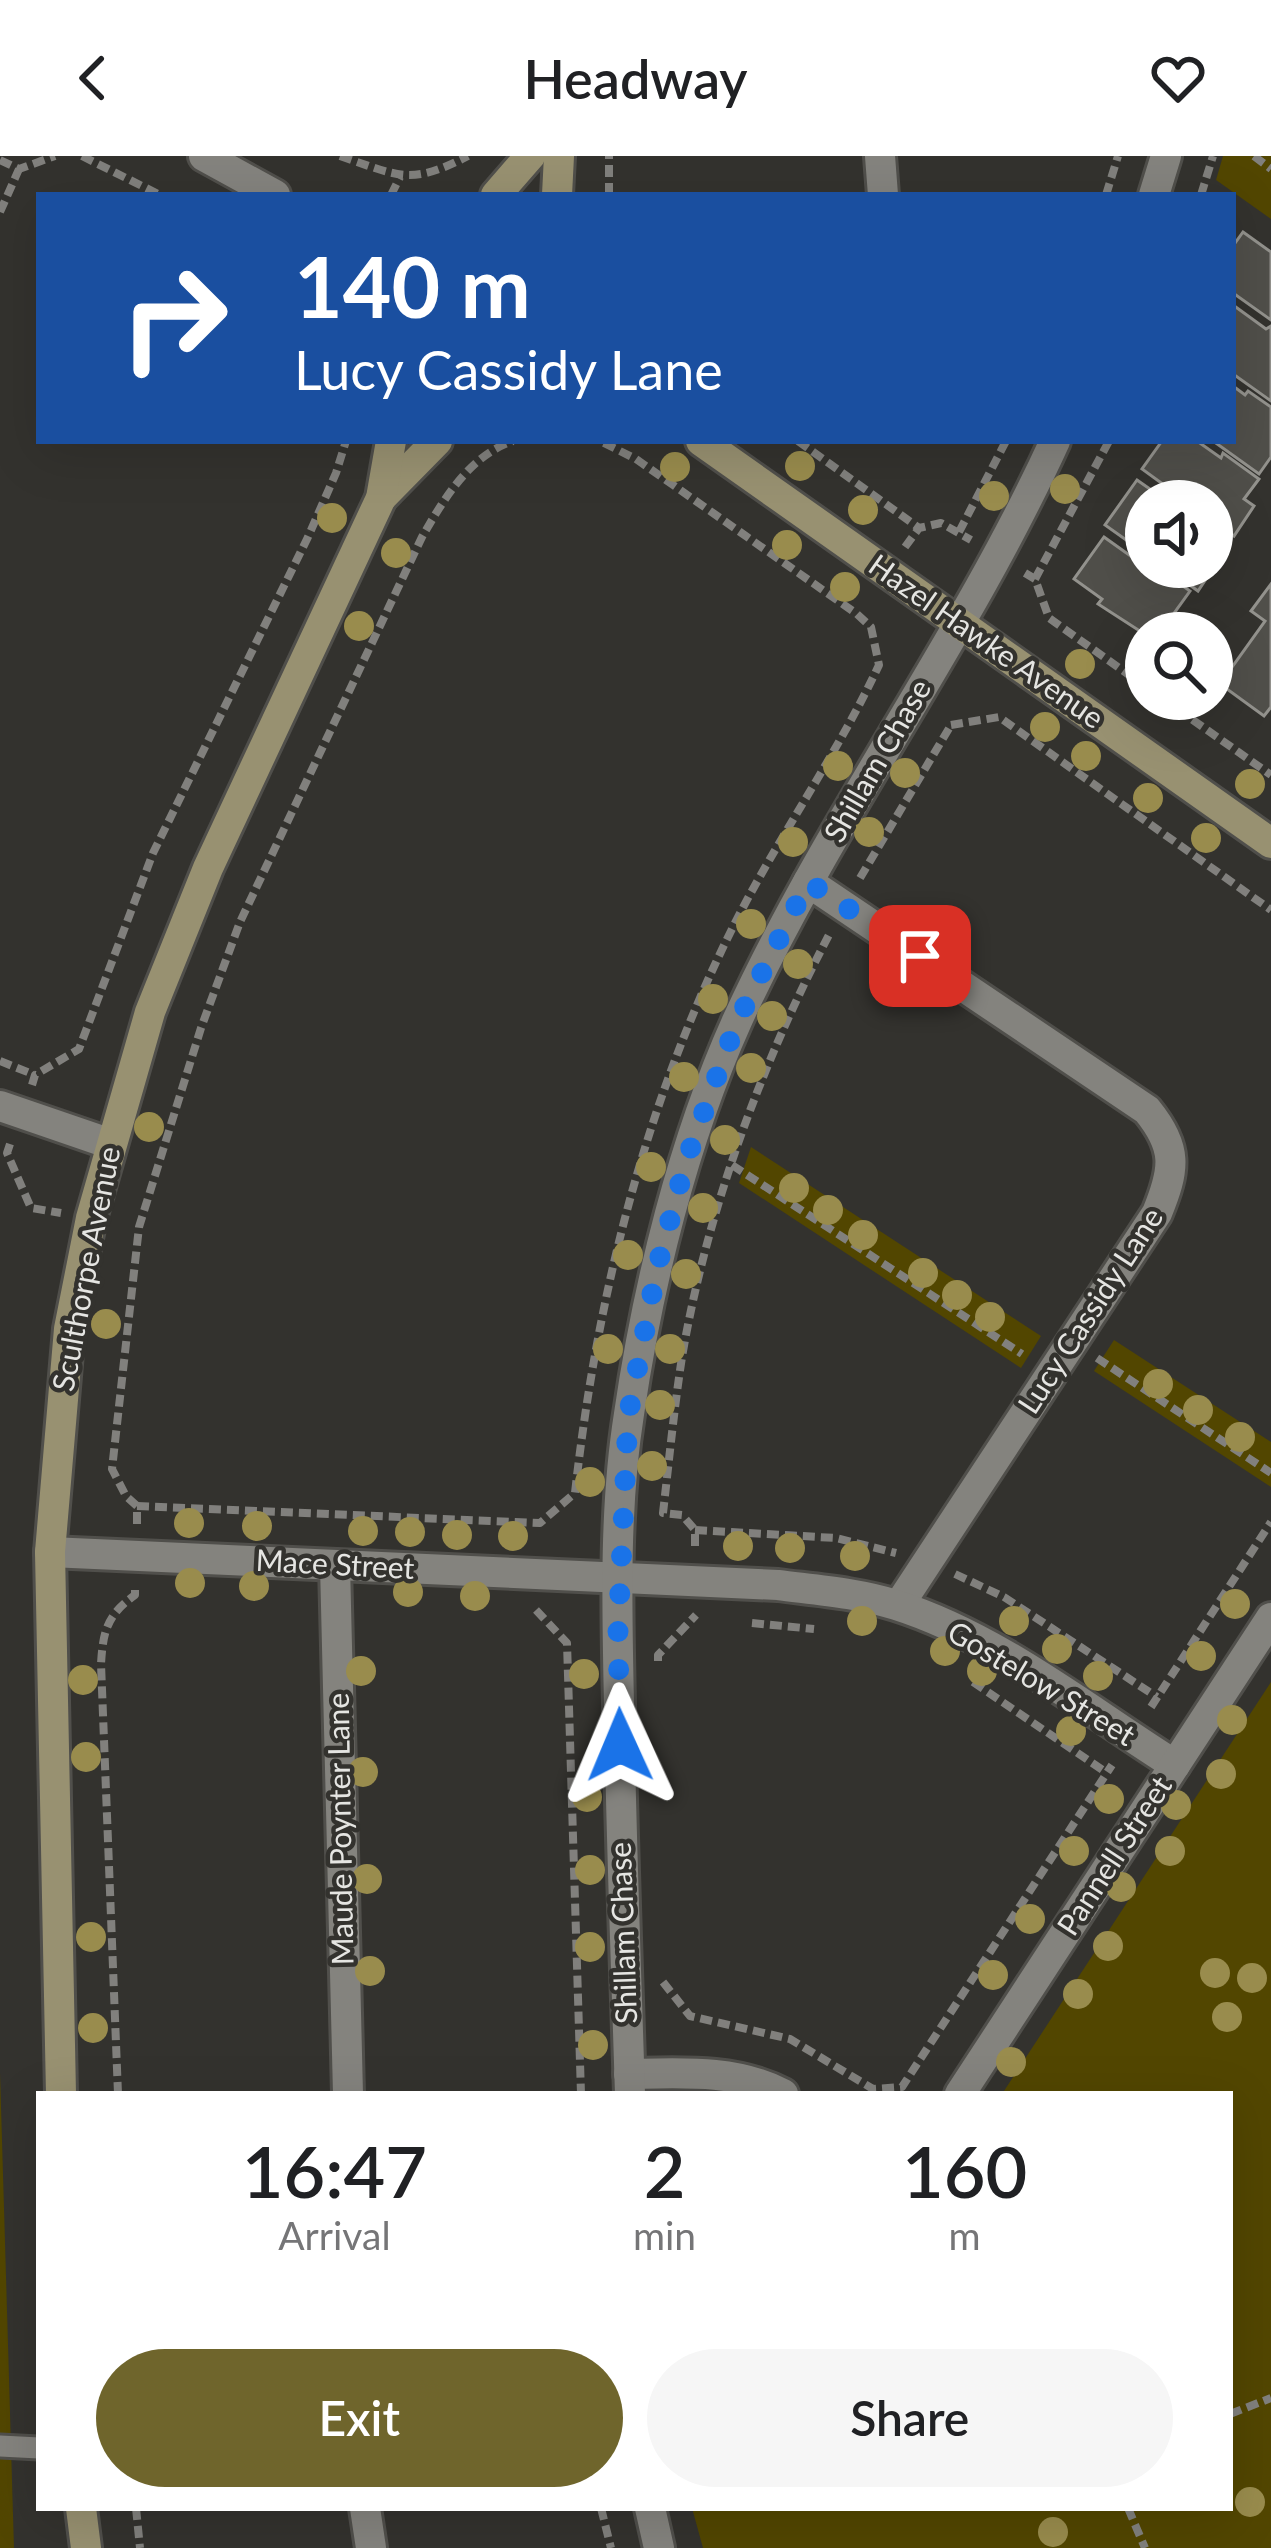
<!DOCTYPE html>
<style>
:root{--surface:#fff;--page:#f6f6f6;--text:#202124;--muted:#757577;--accent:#6f652c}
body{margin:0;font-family:Lato,sans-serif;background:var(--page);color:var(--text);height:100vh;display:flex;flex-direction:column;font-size:45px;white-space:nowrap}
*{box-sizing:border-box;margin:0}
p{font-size:39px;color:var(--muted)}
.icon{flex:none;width:66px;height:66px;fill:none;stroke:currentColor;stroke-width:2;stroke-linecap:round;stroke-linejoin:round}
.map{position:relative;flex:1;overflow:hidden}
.details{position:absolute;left:36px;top:1935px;width:1197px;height:420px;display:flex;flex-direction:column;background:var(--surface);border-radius:0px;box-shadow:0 12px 48px #0002}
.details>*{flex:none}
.banner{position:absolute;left:36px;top:36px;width:1200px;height:252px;border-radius:0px;box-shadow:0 12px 48px #0002;background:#1a4fa0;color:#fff;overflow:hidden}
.fabs{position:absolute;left:1125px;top:324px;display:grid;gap:24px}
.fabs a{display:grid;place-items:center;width:108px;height:108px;border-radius:50%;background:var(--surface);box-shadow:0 12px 48px #0002;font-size:60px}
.pin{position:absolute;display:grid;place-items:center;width:102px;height:102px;color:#fff;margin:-51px;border-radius:24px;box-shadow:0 6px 18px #0006}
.me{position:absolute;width:132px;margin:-66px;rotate:359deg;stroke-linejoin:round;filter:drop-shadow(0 0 9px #0008)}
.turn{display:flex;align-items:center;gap:42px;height:252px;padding:0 60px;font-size:54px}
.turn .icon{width:156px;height:156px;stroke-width:2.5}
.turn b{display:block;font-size:84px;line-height:102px}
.eta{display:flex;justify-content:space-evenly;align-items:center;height:204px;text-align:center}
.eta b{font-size:72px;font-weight:600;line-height:84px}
.button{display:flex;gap:24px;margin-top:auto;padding:24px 60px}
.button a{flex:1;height:138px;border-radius:72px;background:var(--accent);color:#fff;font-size:48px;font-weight:600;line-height:138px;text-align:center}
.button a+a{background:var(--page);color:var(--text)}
header{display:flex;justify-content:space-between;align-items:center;height:156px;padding:0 60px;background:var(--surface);font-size:54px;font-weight:600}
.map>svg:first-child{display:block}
</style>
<header><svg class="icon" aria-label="back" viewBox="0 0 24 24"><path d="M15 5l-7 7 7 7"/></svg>Headway<svg class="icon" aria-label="heart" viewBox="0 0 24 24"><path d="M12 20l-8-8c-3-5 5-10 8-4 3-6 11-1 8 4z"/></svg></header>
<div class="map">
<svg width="1271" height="2392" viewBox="0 0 1271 2392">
<rect width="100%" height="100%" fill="#33322e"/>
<g fill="#524600">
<path d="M1223,0H1271V63L1216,24Z"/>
<path d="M751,991L1041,1180L1021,1212L739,1027Z"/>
<path d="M1114,1184L1271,1286V1331L1094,1215Z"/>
<path d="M1271,1526V2392H703L692,2352H1230V1938H1002Z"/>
<path d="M0,1916L14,2392H0Z"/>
</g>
<g fill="#504f4a" stroke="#93928d" stroke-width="3">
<path d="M1243,76L1271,96V164L1233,137V90Z"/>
<path d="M1233,149L1266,173L1271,170V245L1233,218Z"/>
<path d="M1233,230L1245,239L1248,235L1271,251V301L1259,318L1213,285H1233Z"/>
<path d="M1162,285H1197L1221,302L1223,297L1259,323L1244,343L1254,350L1234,380L1212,364V345H1186L1142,313Z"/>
<path d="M1137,324L1167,345H1146V398L1105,369Z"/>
<path d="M1104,381L1146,411L1151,414L1156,411L1190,435L1175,456L1185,463L1177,477L1146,479L1098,448L1102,443L1074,423Z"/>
<path d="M1212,401L1218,405L1198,435L1165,411H1212Z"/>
<path d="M1271,428V551L1264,560L1220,528L1265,465L1251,455Z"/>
</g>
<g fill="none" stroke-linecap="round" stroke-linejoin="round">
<defs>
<path id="lane" d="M0,2290L39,2292"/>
<g id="street">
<path d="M204,0L275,39"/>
<path d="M880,0L883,39"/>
<path d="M1154,39L1166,0"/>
<path d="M808,726L1147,954C1178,992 1175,1013 1157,1057L899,1449"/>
<path d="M0,950L111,988"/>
<path d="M50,1396L778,1429C817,1434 858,1437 896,1449C997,1481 1086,1553 1175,1609"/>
<path d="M335,1409L348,1938"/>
<path d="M629,1918C681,1917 736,1913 783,1938"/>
<path d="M630,1938C626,1808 621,1678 619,1548C617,1453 614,1352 629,1258C648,1128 683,985 737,865C829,664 963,486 1055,285"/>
<path d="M960,1938L1271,1462"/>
<path d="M365,2352L371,2392"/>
<path d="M650,2352L659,2392"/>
</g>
<g id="secondary">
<path d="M496,39L530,0"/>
<path d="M557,39L559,0"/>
<path d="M701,285L1271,687"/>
<path d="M381,342L437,285"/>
<path d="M61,1938L50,1396L69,1173L91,1062L150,856L208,712L381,342L391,285"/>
<path d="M81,2352L86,2392"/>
</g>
</defs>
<use href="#lane" stroke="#504f4b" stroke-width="27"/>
<use href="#street" stroke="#504f4b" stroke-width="36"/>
<use href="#secondary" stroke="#504f4b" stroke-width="36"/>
<g stroke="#81807d" stroke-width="8" stroke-dasharray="12 6" stroke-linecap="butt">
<path d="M82,0L160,39"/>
<path d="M340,0C399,20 410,30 468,0"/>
<path d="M1254,0L1271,13"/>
<path d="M0,4L19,13L55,0"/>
<path d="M391,39L400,21"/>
<path d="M609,39V0"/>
<path d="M1106,39L1118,0"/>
<path d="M1201,39L1213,0"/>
<path d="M0,56L19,13"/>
<path d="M798,285L919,372"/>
<path d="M959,376L1006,285"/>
<path d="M905,391L919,372L941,367L971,384"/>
<path d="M1025,417L1035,423L1049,462L1146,531"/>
<path d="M1035,423L1109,285"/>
<path d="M1163,543L1271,619"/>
<path d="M951,569L999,561L1271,754"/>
<path d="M860,722L951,569"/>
<path d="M0,905L35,919"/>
<path d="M32,929L35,919L79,893L153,697L308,381L336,317L346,285"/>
<path d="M10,988L7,997L31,1052L61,1057"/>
<path d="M732,1009L1022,1198"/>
<path d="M1097,1202L1271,1317"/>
<path d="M137,1350L540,1367L575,1337C597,1139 646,942 737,763C781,677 838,597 879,509L871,471L857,458L636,303L600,285"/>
<path d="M137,1368V1350L126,1340L112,1313L139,1071L201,872L240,766L422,381C444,343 469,300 513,285"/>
<path d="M695,1374L836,1382L896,1397"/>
<path d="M695,1390V1374L682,1359L663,1357C669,1305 674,1253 682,1201C707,1055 761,908 830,777"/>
<path d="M955,1418L1004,1441L1157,1541"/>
<path d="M536,1454L567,1487L581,1938"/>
<path d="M752,1467L814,1473"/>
<path d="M658,1505V1499L696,1459"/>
<path d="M973,1526L1107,1617"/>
<path d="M1151,1551L1271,1366"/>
<path d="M663,1826L690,1860L790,1883L873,1933L902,1931L1112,1609"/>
<path d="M118,1938L101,1508C103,1475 107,1459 135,1439V1431"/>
<path d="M1230,2258L1271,2242"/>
<path d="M136,2352L140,2392"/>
<path d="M601,2352L611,2392"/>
<path d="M1128,2352L1145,2392"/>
</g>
<use href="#lane" stroke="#84837e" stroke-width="21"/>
<use href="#street" stroke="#84837e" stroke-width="30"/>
<use href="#secondary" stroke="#989171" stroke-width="30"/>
</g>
<g fill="#998c4d">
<circle cx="800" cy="310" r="15"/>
<circle cx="675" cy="311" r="15"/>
<circle cx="1065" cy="333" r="15"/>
<circle cx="994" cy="340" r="15"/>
<circle cx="863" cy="354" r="15"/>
<circle cx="332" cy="362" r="15"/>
<circle cx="787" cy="389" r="15"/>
<circle cx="396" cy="397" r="15"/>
<circle cx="845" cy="431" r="15"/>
<circle cx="359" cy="470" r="15"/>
<circle cx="1080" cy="508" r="15"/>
<circle cx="1045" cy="571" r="15"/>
<circle cx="1086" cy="600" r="15"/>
<circle cx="838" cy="610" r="15"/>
<circle cx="905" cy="617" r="15"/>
<circle cx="1250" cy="628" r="15"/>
<circle cx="1148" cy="642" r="15"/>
<circle cx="869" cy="676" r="15"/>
<circle cx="1206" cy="682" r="15"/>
<circle cx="793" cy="686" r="15"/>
<circle cx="751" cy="768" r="15"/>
<circle cx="798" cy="808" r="15"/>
<circle cx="713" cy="843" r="15"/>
<circle cx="772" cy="860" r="15"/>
<circle cx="751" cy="912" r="15"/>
<circle cx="684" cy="921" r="15"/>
<circle cx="149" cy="971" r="15"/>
<circle cx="725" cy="984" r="15"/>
<circle cx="651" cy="1011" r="15"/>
<circle cx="794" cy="1032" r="15"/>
<circle cx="703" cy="1052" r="15"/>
<circle cx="828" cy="1054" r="15"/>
<circle cx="863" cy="1079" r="15"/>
<circle cx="628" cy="1099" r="15"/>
<circle cx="923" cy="1117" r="15"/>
<circle cx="686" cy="1118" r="15"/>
<circle cx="957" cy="1139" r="15"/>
<circle cx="990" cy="1161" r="15"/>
<circle cx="106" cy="1168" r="15"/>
<circle cx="608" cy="1193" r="15"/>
<circle cx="670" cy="1193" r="15"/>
<circle cx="1158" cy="1228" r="15"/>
<circle cx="660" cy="1249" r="15"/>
<circle cx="1198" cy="1254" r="15"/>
<circle cx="1240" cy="1281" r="15"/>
<circle cx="652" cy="1310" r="15"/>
<circle cx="590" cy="1326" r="15"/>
<circle cx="189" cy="1367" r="15"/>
<circle cx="257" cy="1370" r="15"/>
<circle cx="363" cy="1375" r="15"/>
<circle cx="410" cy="1376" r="15"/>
<circle cx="457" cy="1379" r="15"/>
<circle cx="513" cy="1380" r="15"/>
<circle cx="738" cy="1390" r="15"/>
<circle cx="790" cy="1392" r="15"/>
<circle cx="855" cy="1400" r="15"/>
<circle cx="190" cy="1427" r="15"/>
<circle cx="254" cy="1430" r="15"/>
<circle cx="408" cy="1436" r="15"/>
<circle cx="475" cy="1440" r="15"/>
<circle cx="1235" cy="1448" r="15"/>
<circle cx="862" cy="1465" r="15"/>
<circle cx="1014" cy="1465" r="15"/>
<circle cx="1057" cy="1493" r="15"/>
<circle cx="945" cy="1495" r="15"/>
<circle cx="1201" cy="1500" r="15"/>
<circle cx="361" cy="1515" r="15"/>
<circle cx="982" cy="1515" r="15"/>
<circle cx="584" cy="1518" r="15"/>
<circle cx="1098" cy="1520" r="15"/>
<circle cx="83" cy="1524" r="15"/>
<circle cx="1232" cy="1564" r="15"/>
<circle cx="1071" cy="1575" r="15"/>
<circle cx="86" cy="1601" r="15"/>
<circle cx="363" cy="1616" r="15"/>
<circle cx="1221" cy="1618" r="15"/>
<circle cx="587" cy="1641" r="15"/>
<circle cx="1109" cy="1643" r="15"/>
<circle cx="1176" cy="1649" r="15"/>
<circle cx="1074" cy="1695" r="15"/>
<circle cx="1170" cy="1695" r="15"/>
<circle cx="590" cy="1714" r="15"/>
<circle cx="367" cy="1723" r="15"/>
<circle cx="1121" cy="1731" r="15"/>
<circle cx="1030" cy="1763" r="15"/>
<circle cx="91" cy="1781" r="15"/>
<circle cx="1108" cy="1790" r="15"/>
<circle cx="590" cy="1791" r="15"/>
<circle cx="370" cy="1815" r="15"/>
<circle cx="1215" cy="1817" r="15"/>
<circle cx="993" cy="1819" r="15"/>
<circle cx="1252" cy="1822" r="15"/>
<circle cx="1078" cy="1838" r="15"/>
<circle cx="1227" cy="1861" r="15"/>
<circle cx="93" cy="1872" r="15"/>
<circle cx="593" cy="1889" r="15"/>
<circle cx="1011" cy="1906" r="15"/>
<circle cx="1250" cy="2346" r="15"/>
<circle cx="1053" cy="2376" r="15"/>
</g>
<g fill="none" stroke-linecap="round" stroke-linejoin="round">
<path stroke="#1a73e8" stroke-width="21" stroke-dasharray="0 37.8" d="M620,1589L618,1476L628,1261L657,1112L686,1005L736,868L808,726L920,800"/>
</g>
<g text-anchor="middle" stroke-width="9" stroke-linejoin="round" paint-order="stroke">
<g font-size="30" fill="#e5e5e2" stroke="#33322e">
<text transform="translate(986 486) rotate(35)" y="10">Hazel Hawke Avenue</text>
<text transform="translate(878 605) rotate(-60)" y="10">Shillam Chase</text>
<text transform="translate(87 1113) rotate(-79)" y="10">Sculthorpe Avenue</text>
<text transform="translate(1091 1155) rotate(-57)" y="10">Lucy Cassidy Lane</text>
<text transform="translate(335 1409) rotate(3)" y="10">Mace Street</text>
<text transform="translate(1041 1528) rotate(31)" y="10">Gostelow Street</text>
<text transform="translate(341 1673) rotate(-91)" y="10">Maude Poynter Lane</text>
<text transform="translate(1115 1700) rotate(-57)" y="10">Pannell Street</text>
<text transform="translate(624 1777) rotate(-92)" y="10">Shillam Chase</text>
</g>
</g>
</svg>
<div class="fabs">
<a><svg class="icon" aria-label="sound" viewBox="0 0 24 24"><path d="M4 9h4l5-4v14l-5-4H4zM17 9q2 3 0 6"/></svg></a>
<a><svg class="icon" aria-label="search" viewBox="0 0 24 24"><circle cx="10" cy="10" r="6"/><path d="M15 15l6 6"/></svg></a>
</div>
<div class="pin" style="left:920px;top:800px;background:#d93025"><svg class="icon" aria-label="arrive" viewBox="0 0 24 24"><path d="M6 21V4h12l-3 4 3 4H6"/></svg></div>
<svg class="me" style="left:620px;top:1589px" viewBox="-20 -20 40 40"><path d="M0-17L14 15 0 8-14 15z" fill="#1a73e8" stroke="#fff" stroke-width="4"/></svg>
<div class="banner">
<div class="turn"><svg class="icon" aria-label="right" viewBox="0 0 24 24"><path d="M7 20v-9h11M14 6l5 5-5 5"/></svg><div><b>140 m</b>Lucy Cassidy Lane</div></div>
</div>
<section class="details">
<div class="eta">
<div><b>16:47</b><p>Arrival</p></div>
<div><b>2</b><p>min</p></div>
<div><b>160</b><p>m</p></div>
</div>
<div class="button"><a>Exit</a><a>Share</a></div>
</section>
</div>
